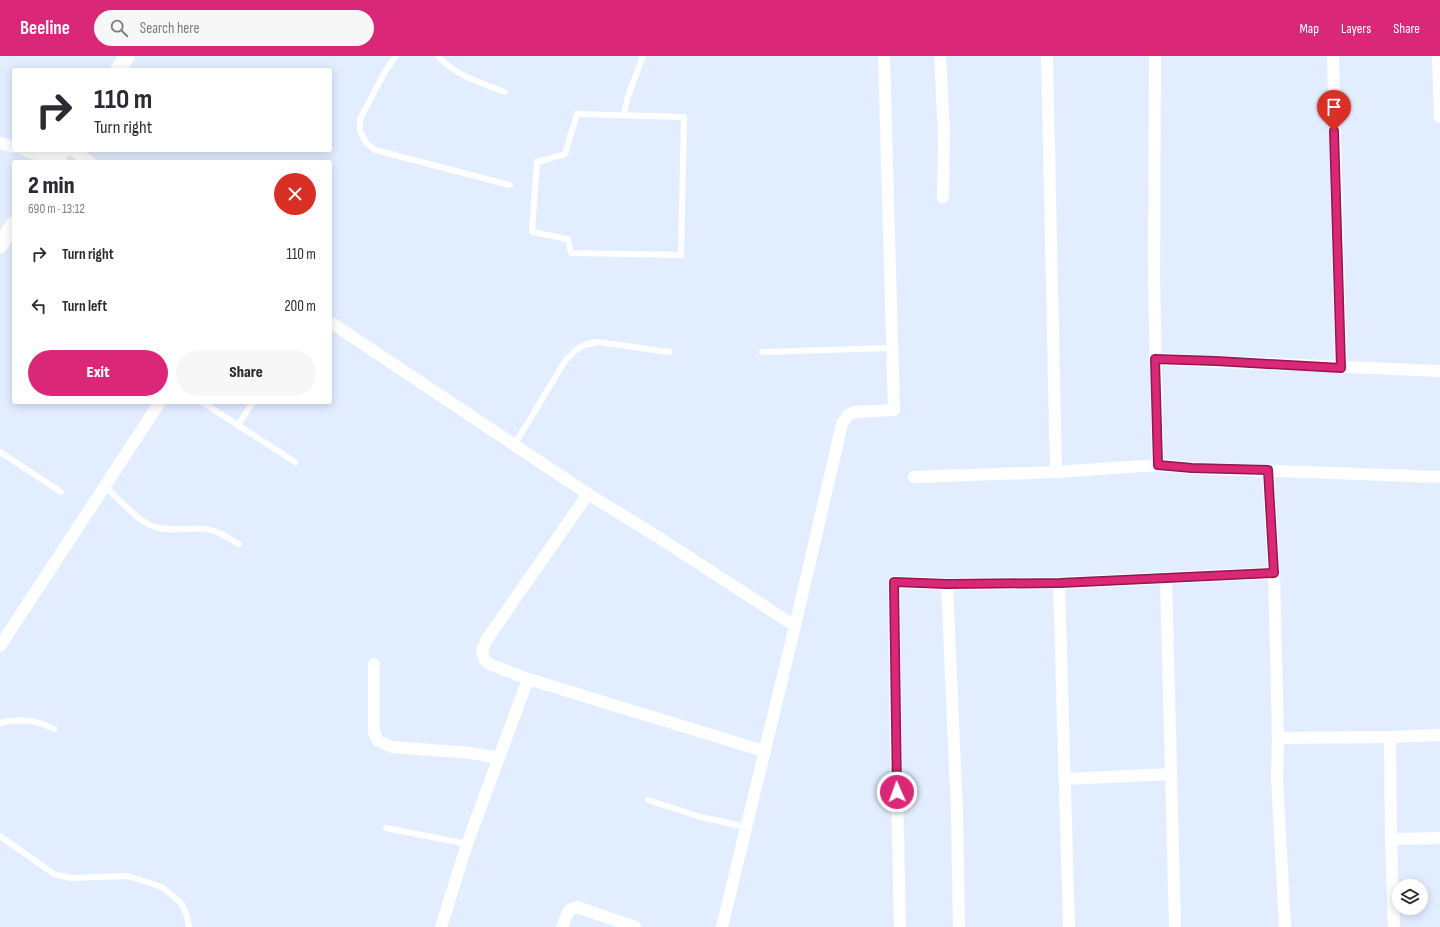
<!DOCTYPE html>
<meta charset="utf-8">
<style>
:root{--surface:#fff;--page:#f7f7f7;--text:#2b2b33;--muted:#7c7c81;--accent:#db2777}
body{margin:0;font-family:"Sofia Sans Condensed",sans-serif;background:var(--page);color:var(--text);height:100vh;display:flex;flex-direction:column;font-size:15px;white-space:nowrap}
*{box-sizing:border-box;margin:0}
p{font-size:13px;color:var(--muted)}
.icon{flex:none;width:22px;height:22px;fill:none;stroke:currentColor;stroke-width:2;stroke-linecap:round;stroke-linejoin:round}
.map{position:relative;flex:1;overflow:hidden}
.drawer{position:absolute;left:12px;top:104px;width:320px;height:244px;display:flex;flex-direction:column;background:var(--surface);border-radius:4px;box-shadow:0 2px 10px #0003}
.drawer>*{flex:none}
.top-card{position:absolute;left:12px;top:12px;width:320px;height:84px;border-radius:4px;box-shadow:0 2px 10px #0003;background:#fff;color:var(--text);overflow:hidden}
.tools{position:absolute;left:1392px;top:823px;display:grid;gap:8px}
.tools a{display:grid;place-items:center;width:36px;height:36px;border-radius:50%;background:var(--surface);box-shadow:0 2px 10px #0003;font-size:20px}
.pin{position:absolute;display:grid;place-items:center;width:34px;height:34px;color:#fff;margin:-41px -17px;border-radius:50% 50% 50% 0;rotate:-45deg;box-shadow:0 0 4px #0007}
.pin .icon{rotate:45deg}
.me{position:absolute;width:44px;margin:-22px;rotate:358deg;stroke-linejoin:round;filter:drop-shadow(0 0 3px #0008)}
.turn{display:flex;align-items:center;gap:14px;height:84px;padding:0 16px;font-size:18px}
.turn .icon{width:52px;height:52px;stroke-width:2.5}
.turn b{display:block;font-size:28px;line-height:34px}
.round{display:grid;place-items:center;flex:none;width:42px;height:42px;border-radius:21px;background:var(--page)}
.head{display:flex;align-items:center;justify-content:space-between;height:68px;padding:0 16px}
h1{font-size:24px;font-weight:800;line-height:30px}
.action{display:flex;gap:8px;margin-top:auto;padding:8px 16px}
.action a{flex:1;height:46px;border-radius:24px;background:var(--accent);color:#fff;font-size:16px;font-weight:800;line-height:46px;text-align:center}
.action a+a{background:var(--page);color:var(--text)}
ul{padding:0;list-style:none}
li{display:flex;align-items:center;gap:12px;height:52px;padding:0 16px}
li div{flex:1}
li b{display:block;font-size:15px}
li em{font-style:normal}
header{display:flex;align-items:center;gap:24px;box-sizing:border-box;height:56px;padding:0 20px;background:var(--accent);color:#fff}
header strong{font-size:19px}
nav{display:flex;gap:22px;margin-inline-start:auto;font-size:14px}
.search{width:280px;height:36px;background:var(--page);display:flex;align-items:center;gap:10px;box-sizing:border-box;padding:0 14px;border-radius:22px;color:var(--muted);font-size:15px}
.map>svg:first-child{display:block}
</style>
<header>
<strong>Beeline</strong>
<div class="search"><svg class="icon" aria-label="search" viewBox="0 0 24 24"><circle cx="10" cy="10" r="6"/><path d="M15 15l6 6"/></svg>Search here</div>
<nav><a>Map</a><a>Layers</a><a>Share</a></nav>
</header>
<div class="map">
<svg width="1440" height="871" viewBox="0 0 1440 871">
<rect width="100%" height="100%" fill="#e2eeff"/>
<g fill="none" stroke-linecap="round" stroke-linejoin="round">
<g stroke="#fff" stroke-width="6">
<path d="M396,0L386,14L360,63V74L366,87L375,94L510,129"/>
<path d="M438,0C456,20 481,27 505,36"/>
<path d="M577,58L684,61L681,199L571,197L568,183L532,176L537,106L565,98Z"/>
<path d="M624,58L628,40L643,0"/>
<path d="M762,296L891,292"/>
<path d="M202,346L295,406"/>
<path d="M238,369L253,346"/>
<path d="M515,388L565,305L577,293L587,288L598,286L669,296"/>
<path d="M0,396L61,436"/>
<path d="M105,430C119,443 138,466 155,471C174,477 195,469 214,475C222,477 231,484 239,488"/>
<path d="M0,667C22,663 34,663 54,673"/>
<path d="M648,744L701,761L746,771"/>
<path d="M386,772L467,788"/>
<path d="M0,780L54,818L70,822L128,820L162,831L181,847L187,860L189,871"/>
</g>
<g stroke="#fff" stroke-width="12">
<path d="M940,0L944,78L943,141"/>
<path d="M1047,0L1056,416"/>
<path d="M1155,0L1154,222L1158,409"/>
<path d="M1333,0L1341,312"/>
<path d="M1438,0L1440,61"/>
<path d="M0,87L14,91"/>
<path d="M23,94L56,104"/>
<path d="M72,94L90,106"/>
<path d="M330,266L588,438L658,481L795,570"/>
<path d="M1155,303L1440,315"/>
<path d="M1268,415L1274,517L1278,682L1277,722L1285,871"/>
<path d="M914,421L1056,416L1158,409L1192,412L1440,421"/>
<path d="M588,438L487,583L482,594L484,603L489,608L528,623L764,695"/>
<path d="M1166,522L1274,517"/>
<path d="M1059,527L1069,871"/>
<path d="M947,528L1059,527L1166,522L1175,871"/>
<path d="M0,590L160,346"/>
<path d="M374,608V676L378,685L392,691L471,697L498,702"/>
<path d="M1390,681L1391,783L1394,871"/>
<path d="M1278,682L1390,681L1440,679"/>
<path d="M1065,723L1171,718"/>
<path d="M1391,783L1440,782"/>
<path d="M441,871L467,788L528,623"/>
<path d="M562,871L569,854L577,851L635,871"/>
<path d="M722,871L795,570L842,368L848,359L855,356L894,354L884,0"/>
<path d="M900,871L896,690L894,526L947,528L957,757L959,871"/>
</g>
<g stroke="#fff" stroke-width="16">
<path d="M118,14L127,0"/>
<path d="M55,106L63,94"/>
<path d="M0,189L14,168"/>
</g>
</g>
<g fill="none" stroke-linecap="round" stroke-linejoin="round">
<defs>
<path id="route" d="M897,736L894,526L947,528L1060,527L1274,517L1268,414L1192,412L1158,409L1155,303L1216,305L1341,312L1334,75"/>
</defs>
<use href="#route" stroke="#8e194d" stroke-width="10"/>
<use href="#route" stroke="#db2777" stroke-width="7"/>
</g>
</svg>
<div class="tools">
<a><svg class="icon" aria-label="layers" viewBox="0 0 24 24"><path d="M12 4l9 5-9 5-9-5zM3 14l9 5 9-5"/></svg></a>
</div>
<div class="pin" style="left:1334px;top:75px;background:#d93025"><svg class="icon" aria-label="arrive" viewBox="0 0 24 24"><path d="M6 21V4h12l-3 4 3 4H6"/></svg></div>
<svg class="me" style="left:897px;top:736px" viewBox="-20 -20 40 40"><circle r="17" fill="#db2777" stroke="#fff" stroke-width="3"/><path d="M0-11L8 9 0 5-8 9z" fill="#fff"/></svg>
<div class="top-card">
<div class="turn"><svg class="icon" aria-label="right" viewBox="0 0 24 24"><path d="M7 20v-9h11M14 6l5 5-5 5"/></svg><div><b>110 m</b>Turn right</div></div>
</div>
<section class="drawer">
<div class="head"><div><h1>2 min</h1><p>690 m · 13:12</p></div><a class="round" style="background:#d93025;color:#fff"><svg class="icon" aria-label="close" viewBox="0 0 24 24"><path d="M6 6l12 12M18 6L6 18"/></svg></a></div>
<ul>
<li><svg class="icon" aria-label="right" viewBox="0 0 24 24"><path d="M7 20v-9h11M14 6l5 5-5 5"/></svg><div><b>Turn right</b></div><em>110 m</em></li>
<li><svg class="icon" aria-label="left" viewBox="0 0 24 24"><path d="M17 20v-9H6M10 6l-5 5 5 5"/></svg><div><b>Turn left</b></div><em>200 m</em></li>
</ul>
<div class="action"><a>Exit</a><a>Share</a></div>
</section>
</div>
